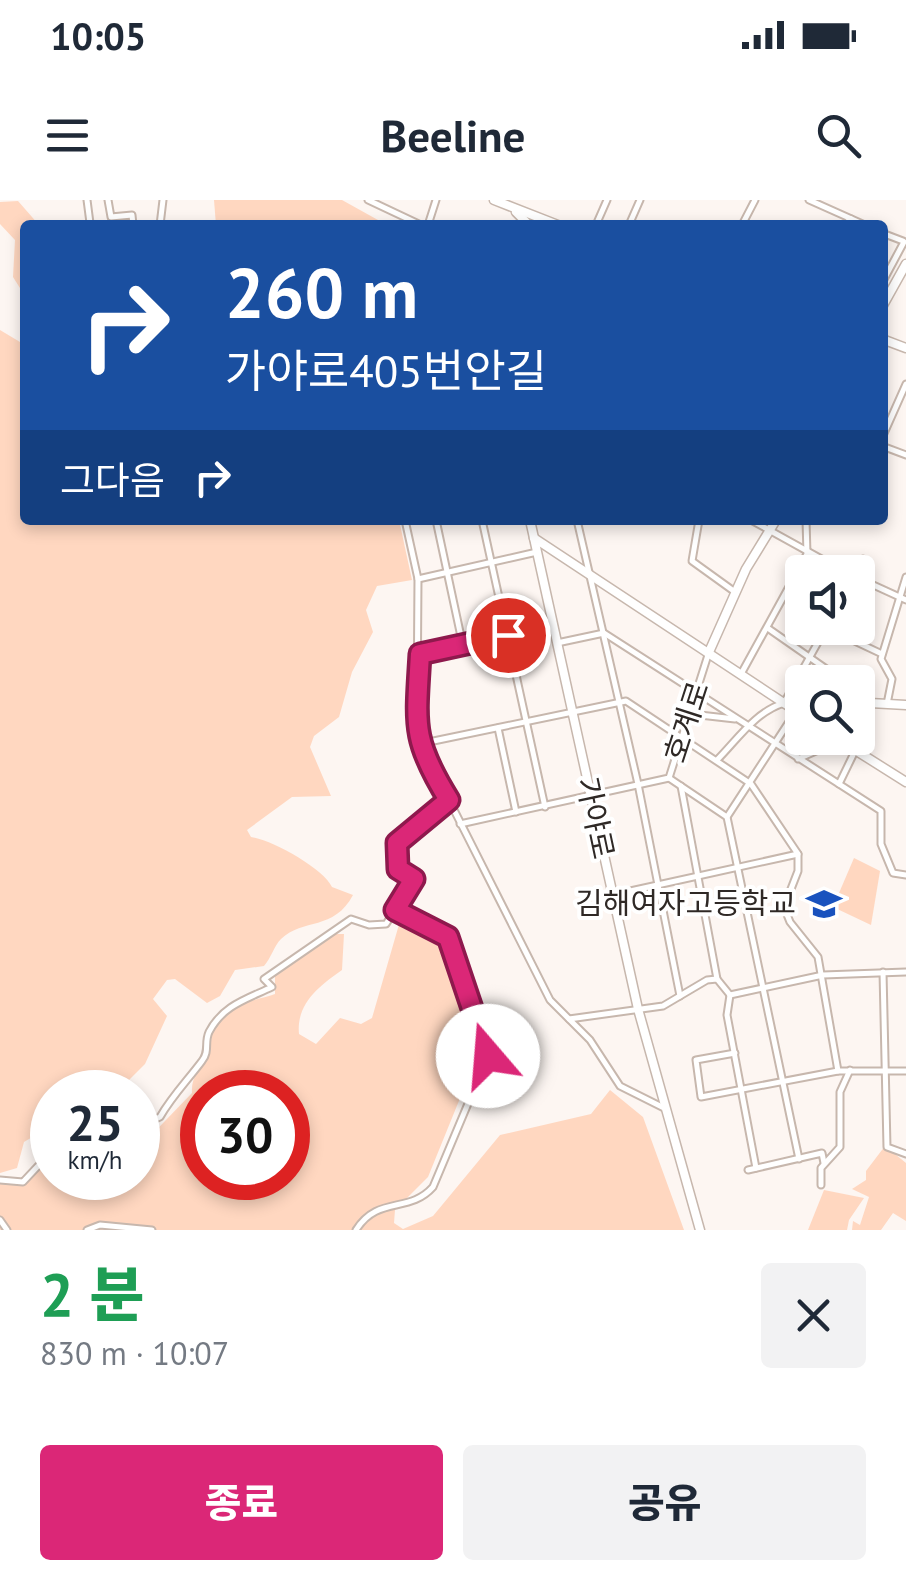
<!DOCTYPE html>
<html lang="ko">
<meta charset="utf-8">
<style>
:root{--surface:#fff;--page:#f2f2f3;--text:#1f2937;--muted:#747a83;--accent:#db2777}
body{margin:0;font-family:"PT Sans","Noto Sans KR",sans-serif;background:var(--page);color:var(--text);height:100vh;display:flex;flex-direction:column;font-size:38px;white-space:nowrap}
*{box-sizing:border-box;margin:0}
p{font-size:32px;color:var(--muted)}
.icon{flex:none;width:55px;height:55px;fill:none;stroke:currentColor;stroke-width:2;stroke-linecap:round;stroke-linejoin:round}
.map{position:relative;height:1030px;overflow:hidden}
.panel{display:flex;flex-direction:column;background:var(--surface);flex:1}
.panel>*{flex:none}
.top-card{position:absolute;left:20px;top:20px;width:868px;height:305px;border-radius:10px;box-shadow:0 5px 15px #0003;background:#1a4fa0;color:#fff;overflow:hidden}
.buttons{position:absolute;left:785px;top:355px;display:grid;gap:20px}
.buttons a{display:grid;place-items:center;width:90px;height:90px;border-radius:10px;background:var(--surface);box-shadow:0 5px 15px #0003;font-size:50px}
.speed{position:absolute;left:30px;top:870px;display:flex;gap:20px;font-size:50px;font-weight:700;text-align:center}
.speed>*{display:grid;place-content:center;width:130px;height:130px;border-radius:50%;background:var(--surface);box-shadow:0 5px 15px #0003;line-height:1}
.speed small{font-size:25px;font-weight:400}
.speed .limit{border:15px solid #d22;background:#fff;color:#111}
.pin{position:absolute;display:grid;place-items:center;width:85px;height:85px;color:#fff;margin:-42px;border:5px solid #fff;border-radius:50%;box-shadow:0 2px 10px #0007}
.me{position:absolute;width:110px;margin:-55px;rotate:342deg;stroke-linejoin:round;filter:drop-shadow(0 0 8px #0008)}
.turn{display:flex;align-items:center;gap:35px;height:210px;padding:0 40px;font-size:45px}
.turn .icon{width:130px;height:130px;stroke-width:2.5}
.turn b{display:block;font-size:70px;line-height:85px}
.then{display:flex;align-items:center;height:95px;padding:0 40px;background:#0003;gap:20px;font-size:38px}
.round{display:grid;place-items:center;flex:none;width:105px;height:105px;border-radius:10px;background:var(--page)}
.head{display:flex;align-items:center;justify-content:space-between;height:170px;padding:0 40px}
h1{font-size:60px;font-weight:800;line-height:75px;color:#1e9e55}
.button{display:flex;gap:20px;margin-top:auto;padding:20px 40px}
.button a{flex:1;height:115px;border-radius:10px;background:var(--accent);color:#fff;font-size:40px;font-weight:800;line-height:115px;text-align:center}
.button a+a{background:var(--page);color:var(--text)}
.status{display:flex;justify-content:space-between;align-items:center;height:70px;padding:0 50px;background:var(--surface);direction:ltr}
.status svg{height:28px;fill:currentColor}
header{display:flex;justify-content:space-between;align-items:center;height:130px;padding:0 40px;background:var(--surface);font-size:45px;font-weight:800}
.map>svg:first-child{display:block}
</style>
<div class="status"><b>10:05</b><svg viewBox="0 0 49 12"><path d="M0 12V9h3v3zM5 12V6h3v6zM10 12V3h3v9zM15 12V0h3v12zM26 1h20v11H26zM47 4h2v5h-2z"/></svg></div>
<header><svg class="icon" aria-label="menu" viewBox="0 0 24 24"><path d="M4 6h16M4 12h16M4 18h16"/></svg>Beeline<svg class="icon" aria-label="search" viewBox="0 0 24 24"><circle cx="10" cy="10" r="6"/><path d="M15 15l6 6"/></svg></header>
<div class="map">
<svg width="906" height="1030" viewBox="0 0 906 1030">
<rect width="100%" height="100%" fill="#fdf6f2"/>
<g fill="#ffd7c0" fill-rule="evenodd">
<path d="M214,0H342L387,25H216Z"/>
<path d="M18,1L39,25H25V96L13,77L15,40L0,24V2Z"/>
<path d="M0,130L25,145V320H399L412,380L377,386L366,410L373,432L352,472L339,517L314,536L310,547L331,596L292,597L247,630L251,637C272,640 323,668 332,687L353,695C334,731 303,718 281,739C274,746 271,758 264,766L235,770L220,796L207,803L175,779L167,780L153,799L167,816L145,864L117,892L90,888L52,892V941L39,933L24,942L17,968L0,973Z"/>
<path d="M854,658L880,671L871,725L833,707Z"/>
<path d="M400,721L442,739L453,753L478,854L428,977L395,1010L394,1023L403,1029L433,1016L500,935L591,914L610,890L643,917L684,1030H0V982L29,981L37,971L52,965V978H138V949L192,893C191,876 199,872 208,858C212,850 210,843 212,834C219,802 250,803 275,794V771L331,734H344L342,770C319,786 296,804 299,834L316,844L340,818L361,824L372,818ZM202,892H288V978H202Z"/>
<path d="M885,946L906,963V1021L893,1013L881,1030H852L853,1021L860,1025L869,997L852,989L866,980V971Z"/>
<path d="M824,990L864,998L849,1020L847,1030H808Z"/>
</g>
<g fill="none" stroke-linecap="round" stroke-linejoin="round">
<defs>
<g id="street">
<path d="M87,0L90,23"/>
<path d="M108,0L111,17L132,15L133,25"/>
<path d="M368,0L421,25"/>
<path d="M809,0L865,25"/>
<path d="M160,25L163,0"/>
<path d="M428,25L436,0"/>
<path d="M596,25L607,0"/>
<path d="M629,25L640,0"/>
<path d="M742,25L755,0"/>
<path d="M843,25L851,19"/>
<path d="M882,33L903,41"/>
<path d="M882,83L904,42"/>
<path d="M882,238L906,184"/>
<path d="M882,246L906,255"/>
<path d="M405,320L418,379L417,514L421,556L449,600L550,800L590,840L620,886L664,908"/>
<path d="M436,320L463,446"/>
<path d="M482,320L545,607"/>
<path d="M577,320L638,584L680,796"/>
<path d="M699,320L692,361L735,392"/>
<path d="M751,320L845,372"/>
<path d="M856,372L863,359"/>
<path d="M858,378L906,400"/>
<path d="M418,379L537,352"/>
<path d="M827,428L882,454"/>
<path d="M769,429L845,482"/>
<path d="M557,443L604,433L881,611V644L893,673L906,675"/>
<path d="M421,455L553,426"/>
<path d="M741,474L807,354L806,320"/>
<path d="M858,498L870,503"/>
<path d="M887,504L892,479L881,459L906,377"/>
<path d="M691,514L735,519"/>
<path d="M498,528L516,612"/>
<path d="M419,544L626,501L751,584L798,654V671L784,707L790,722L818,757L838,871"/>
<path d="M798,559L839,541"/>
<path d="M717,560C737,540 755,512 784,503L826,428"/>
<path d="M669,578L727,617L799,959"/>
<path d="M839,584L855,551"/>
<path d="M681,586L717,779"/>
<path d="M727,617L796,511"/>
<path d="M460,624L669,578L708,455"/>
<path d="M612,695L798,654"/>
<path d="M883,772L887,947L906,954"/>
<path d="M730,795L823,775L906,772"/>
<path d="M730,795L727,815L756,968"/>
<path d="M569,819L663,806L707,780L717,779L730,795"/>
<path d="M735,853L696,860L701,897L838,871H906"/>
<path d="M138,927L160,917C172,896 187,881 202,861C210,851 204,843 209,832C223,805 247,799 272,787L264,779L351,719L369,725L386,724L395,710"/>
<path d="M748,970L822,953L824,963"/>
<path d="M0,980L23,982L38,966L52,961"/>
<path d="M821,985V968L840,947V892L850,870"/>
<path d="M0,1020L7,1030"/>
<path d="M87,1030L100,1025L152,1030"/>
<path d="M356,1030C378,995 409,1014 433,987L488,856L448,737L395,710L414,679L399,669L397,643L449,600"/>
</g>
<g id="secondary">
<path d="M494,0L558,25"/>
<path d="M516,12L529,25"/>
<path d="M882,107L906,64"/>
<path d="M882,139L906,148"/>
<path d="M530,320L638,809L700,1030"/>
<path d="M534,338L802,515"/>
<path d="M709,452L746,369L776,320"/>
<path d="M858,520L870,503L906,505"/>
<path d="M836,538L906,582"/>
</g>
</defs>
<use href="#street" stroke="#c7b7ad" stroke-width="9"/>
<use href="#secondary" stroke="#c7b7ad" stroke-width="11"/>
<use href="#street" stroke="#fff" stroke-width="5"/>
<use href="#secondary" stroke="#fff" stroke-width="8"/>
</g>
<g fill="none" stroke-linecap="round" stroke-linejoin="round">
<defs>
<path id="route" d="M488,856L448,737L395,710L414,679L398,669L397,643L449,600C411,539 416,524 420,454L508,435"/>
</defs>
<use href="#route" stroke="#8e194d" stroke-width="25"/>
<use href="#route" stroke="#db2777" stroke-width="18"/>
</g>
<defs>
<symbol id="school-bare" viewBox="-9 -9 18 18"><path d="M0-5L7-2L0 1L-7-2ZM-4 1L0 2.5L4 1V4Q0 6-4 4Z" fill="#1952be" stroke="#fff" stroke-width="2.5" paint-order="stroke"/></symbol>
</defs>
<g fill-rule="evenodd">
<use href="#school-bare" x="799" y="679" width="50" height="50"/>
</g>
<g text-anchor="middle" stroke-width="8" stroke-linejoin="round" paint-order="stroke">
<g font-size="30" fill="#2f2926" stroke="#fff">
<text transform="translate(687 522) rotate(-72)" y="10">호계로</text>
<text transform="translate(595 618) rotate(78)" y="10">가야로</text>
</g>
<g font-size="30" fill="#2f2926" stroke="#fff" text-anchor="end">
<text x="796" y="714">김해여자고등학교</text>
</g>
</g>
</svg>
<div class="buttons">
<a><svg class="icon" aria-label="sound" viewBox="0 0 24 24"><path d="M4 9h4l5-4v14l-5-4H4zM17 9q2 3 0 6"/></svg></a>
<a><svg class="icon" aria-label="search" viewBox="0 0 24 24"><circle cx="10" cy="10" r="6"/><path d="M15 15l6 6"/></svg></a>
</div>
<div class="speed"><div>25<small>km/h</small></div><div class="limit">30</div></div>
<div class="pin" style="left:508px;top:435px;background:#d93025"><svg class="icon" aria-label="arrive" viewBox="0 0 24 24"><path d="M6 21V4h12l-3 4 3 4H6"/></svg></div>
<svg class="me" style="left:488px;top:856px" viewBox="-20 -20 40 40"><circle r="19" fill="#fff"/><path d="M0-13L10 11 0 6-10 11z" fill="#db2777"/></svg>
<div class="top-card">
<div class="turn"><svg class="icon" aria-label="right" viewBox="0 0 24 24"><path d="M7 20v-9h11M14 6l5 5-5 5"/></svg><div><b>260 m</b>가야로405번안길</div></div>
<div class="then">그다음<svg class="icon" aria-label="right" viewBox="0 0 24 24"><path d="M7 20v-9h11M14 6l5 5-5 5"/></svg></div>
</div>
</div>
<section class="panel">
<div class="head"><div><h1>2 분</h1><p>830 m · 10:07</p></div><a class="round"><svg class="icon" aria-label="close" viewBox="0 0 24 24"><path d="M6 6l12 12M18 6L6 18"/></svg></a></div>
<div class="button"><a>종료</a><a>공유</a></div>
</section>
